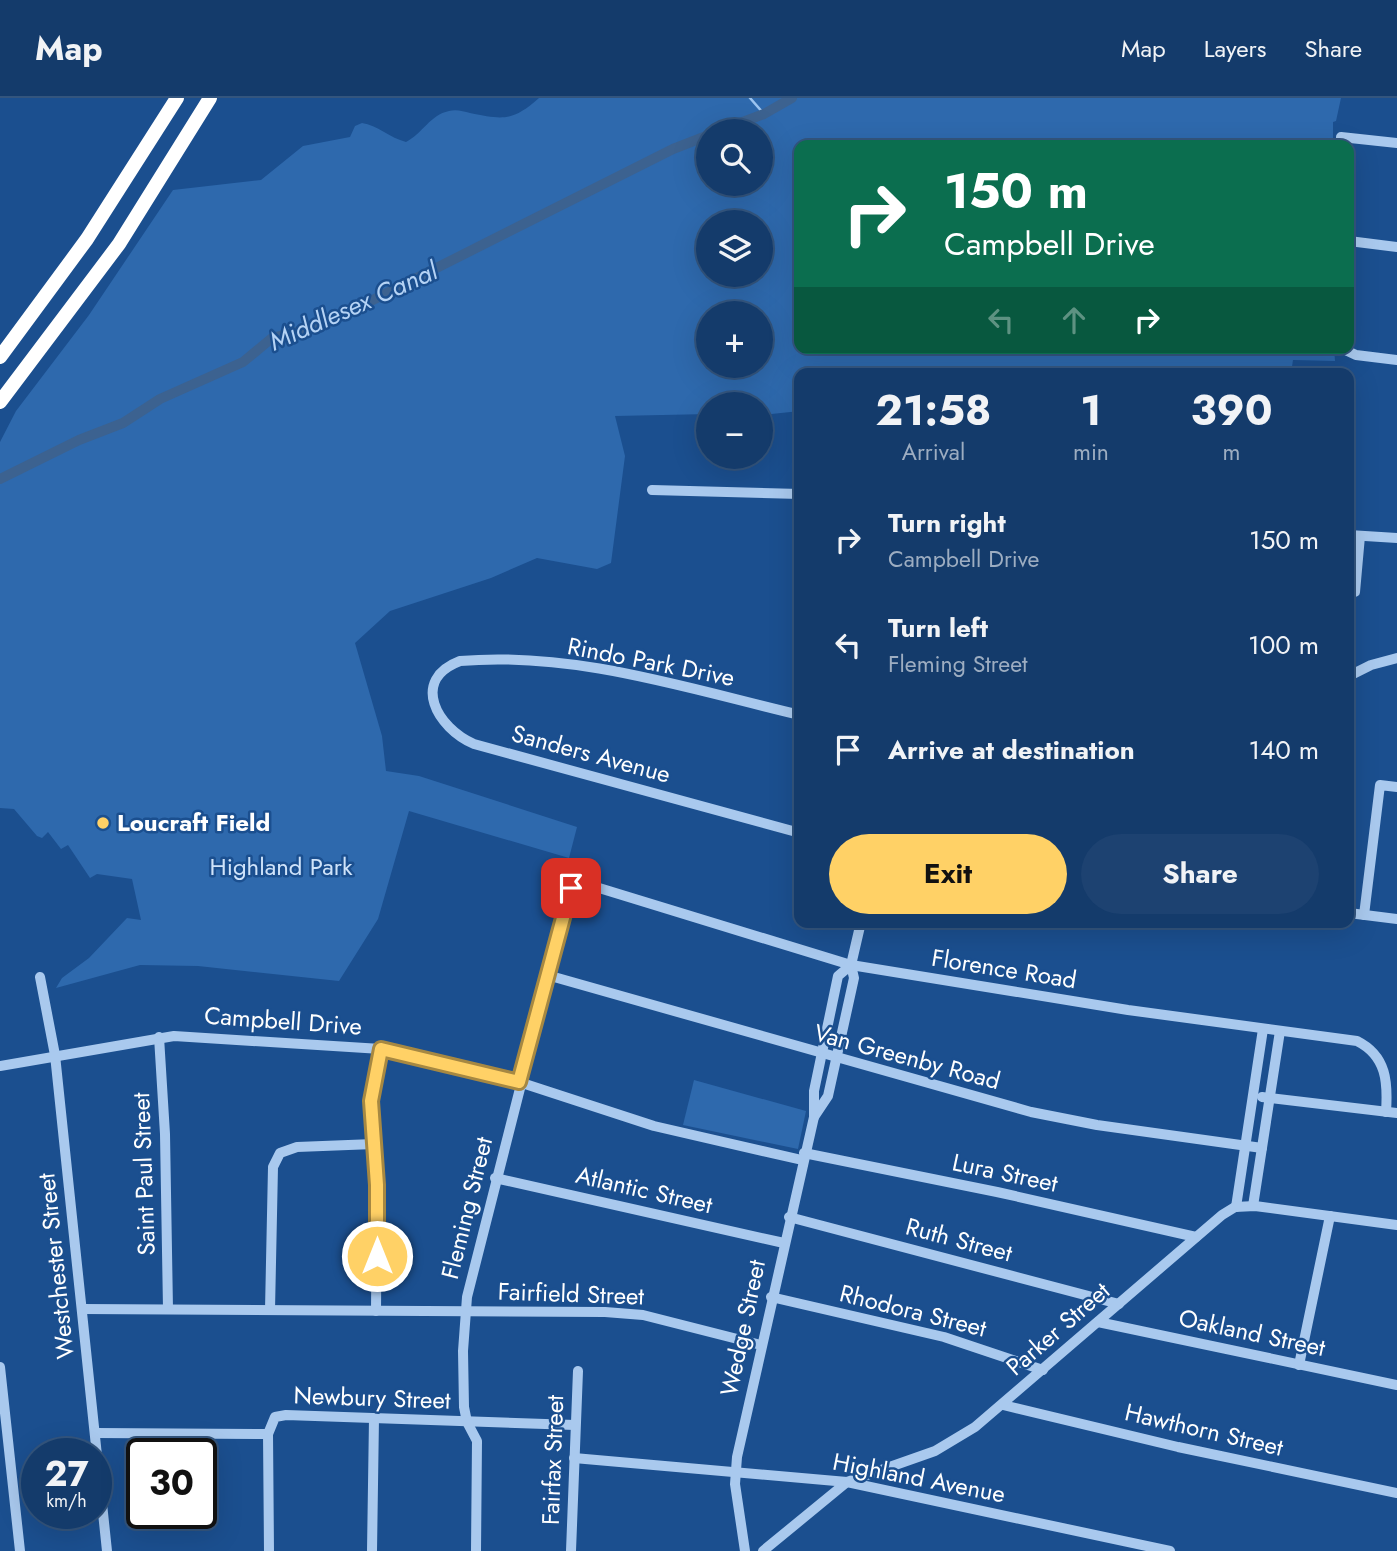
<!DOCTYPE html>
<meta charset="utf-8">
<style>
:root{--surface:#143b6b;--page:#1d4271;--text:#f1f3f6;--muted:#9dadc1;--line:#33557e;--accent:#ffd166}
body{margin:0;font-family:Jost,sans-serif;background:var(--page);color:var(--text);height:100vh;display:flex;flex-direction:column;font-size:26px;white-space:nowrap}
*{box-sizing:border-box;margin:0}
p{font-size:23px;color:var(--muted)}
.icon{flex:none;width:38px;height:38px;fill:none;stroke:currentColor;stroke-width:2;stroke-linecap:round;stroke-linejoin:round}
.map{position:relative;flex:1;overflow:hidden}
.sheet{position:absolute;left:794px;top:270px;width:560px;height:560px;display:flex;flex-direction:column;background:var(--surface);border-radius:14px;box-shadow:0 7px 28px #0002,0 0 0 2px var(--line)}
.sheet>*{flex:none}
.guide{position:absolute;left:794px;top:42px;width:560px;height:214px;border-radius:14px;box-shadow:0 7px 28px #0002,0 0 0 2px var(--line);background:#0b6e4f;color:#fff;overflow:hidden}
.tools{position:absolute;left:696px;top:21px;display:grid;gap:14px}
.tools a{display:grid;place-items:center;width:77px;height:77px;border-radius:50%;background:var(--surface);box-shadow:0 7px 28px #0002,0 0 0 2px var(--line);font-size:35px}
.speed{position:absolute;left:21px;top:1340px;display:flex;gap:14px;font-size:35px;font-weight:700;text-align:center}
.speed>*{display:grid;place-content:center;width:91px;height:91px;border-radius:50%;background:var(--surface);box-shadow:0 7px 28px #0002,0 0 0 2px var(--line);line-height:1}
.speed small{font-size:18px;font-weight:400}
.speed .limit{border:4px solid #111;border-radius:10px;background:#fff;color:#111}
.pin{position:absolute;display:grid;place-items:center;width:60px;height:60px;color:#fff;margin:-30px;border-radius:14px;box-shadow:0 4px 10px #0006}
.me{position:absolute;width:77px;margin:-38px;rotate:0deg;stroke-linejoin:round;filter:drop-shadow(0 0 5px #0008)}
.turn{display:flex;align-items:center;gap:24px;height:147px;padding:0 35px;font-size:32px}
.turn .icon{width:91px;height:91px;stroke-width:2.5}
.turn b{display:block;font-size:49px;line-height:60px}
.lanes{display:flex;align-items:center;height:66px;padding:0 35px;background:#0003;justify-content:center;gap:35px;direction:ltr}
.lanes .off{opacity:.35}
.eta{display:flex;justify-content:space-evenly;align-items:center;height:119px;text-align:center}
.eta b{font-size:42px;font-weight:700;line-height:49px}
.button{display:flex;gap:14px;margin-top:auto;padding:14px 35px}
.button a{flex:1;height:80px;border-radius:42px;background:var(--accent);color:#111;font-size:28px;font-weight:700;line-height:80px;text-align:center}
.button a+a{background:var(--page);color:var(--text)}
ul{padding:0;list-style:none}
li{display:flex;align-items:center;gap:21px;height:105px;padding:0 35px}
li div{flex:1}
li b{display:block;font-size:26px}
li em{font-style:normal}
header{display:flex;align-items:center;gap:42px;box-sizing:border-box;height:98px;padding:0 35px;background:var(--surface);border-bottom:2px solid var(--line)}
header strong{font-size:33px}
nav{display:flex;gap:38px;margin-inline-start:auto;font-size:24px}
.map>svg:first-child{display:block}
</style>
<header>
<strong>Map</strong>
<nav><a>Map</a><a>Layers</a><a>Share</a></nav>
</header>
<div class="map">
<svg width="1397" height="1453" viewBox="0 0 1397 1453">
<rect width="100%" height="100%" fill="#1b4f8f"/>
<g fill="#2e69ad" fill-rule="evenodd">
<path d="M539,0H1341L1336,23L1333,24V47H800V250H1334L1335,263L1293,262L1291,275H800V313L761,317V306H709V316L615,318L625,358L611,465L597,471L537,460L491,480L390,513L355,545L382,638L386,673L419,678L577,729L569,760L409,713L378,821L339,883L198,868L140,867L56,890L62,880L89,860L127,820L141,822L132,781L97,776L90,780L68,747L61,751L48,734L42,740L37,738L14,711L0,710V344L16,313L89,217L173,92L261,82L303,48L350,39L355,28L362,25C377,27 390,40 406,44C423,35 430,17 449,13C456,11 463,13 470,15C504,22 513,23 539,0ZM709,33H761V86H709ZM709,124H761V177H709ZM761,215V268H709V215Z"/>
<path d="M694,982L806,1013L798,1051L683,1027Z"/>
</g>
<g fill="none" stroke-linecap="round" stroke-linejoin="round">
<path stroke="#9cc4f0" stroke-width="2.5" d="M750,0L764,16"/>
<g stroke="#3c6290" stroke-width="10">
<path d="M719,33L764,16L792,0"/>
<path d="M0,381L79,342L123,325L160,301L243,264L272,240L323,227L673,51L709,37"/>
</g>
<g stroke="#a9c9ee" stroke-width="10">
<path d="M1341,47V39L1397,45"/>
<path d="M1349,143L1397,149"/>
<path d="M1341,250L1356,257L1397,262"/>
<path d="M652,392L800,396"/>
<path d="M1349,437L1397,440"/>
<path d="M1355,494L1360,438"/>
<path d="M1349,578L1371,567L1397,560"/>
<path d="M800,617C689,591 575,553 460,563C410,582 437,630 474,646L800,735"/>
<path d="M1349,815L1397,821"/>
<path d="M1364,817L1380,687L1397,689"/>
<path d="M547,877L1031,1014L1097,1027L1262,1050"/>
<path d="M40,879L55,957L107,1453"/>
<path d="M159,939L165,1036L168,1211"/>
<path d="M0,968L174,938L381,951L519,984L654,1028L802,1062"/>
<path d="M1262,999L1397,1015"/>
<path d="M814,1019L828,998L854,880L851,867L861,824"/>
<path d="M804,1055L997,1094L1196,1139"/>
<path d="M495,1080L784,1145"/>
<path d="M1253,1108L1280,933"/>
<path d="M1236,1109L1263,931"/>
<path d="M789,1119L1119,1206"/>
<path d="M771,1199L944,1239L1043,1272"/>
<path d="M82,1211L605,1214L643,1217L761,1247"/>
<path d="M270,1212L273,1069L280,1055L297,1049L374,1046"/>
<path d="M376,1213L377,1087L371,1003L381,951"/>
<path d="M1098,1224L1397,1287"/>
<path d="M1299,1267L1330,1118"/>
<path d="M0,1269L20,1453"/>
<path d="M1003,1307L1178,1349L1397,1395"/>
<path d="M95,1335L268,1336L275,1319L286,1317L575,1327"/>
<path d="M268,1336L269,1453"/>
<path d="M574,1360L847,1384L1170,1453"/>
<path d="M372,1453L374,1320"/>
<path d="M476,1453L477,1343L467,1324L464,1309L463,1253L467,1199L573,782L851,867L1128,912L1357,943C1387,958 1388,985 1386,1014"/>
<path d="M571,1453L578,1273"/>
<path d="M745,1453L735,1386L737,1359L814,1019V993L838,878L851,867"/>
<path d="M763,1453L847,1384L935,1353L975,1329L1222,1117L1235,1109L1255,1108L1397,1127"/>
</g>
<g stroke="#fff" stroke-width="14">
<path d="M0,259L87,141L177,0"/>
<path d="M0,304L119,146L210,0"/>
</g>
</g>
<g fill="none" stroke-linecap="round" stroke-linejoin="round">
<defs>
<path id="route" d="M377,1158V1087L371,1003L381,951L519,984L571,790"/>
</defs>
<use href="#route" stroke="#a68842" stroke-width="18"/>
<use href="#route" stroke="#ffd166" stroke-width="12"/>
</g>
<circle fill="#ffd166" stroke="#1b4f8f" stroke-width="2.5" cx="103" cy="725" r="7"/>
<g text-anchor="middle" stroke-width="5" stroke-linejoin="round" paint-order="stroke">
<g font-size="24" fill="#fff" stroke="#1b4f8f">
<text transform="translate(651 564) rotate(11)" y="8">Rindo Park Drive</text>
<text transform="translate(591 656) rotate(15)" y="8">Sanders Avenue</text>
<text transform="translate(1004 871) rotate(9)" y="8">Florence Road</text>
<text transform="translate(283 923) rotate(4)" y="8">Campbell Drive</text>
<text transform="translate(907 959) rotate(15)" y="8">Van Greenby Road</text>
<text transform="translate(1005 1075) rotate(12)" y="8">Lura Street</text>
<text transform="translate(144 1076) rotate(-92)" y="8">Saint Paul Street</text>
<text transform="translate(644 1092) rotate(13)" y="8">Atlantic Street</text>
<text transform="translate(467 1110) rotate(-76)" y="8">Fleming Street</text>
<text transform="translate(959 1142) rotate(15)" y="8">Ruth Street</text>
<text transform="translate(56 1168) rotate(-96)" y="8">Westchester Street</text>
<text transform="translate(571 1196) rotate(2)" y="8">Fairfield Street</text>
<text transform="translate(913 1213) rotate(14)" y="8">Rhodora Street</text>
<text transform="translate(743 1230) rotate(-78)" y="8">Wedge Street</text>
<text transform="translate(1058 1231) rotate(-41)" y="8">Parker Street</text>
<text transform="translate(1252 1235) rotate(12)" y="8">Oakland Street</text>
<text transform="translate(372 1300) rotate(2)" y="8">Newbury Street</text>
<text transform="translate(1204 1332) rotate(13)" y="8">Hawthorn Street</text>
<text transform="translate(553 1362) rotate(-88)" y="8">Fairfax Street</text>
<text transform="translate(919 1380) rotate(11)" y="8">Highland Avenue</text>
</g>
<g font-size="24" font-weight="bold" fill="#fff" stroke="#1b4f8f" text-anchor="start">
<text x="117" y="733">Loucraft Field</text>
</g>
<g font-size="24" fill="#cfe3fa" stroke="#1b4f8f">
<text x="281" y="777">Highland Park</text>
</g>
<g font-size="26" font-style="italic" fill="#b5d3f5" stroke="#1b4f8f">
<text transform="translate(353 208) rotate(-24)" y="9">Middlesex Canal</text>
</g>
</g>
</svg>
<div class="tools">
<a><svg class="icon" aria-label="search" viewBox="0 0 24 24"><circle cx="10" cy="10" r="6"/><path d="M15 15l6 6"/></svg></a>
<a><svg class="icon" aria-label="layers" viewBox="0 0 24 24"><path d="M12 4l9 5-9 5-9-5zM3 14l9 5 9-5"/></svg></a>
<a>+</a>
<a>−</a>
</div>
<div class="speed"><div>27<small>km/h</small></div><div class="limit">30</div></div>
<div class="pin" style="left:571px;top:790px;background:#d93025"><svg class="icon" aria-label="arrive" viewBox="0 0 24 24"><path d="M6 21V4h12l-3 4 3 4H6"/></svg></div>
<svg class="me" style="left:377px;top:1158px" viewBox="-20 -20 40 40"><circle r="17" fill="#ffd166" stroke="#fff" stroke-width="3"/><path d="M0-11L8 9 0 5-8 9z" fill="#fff"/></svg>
<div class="guide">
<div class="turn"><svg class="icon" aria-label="right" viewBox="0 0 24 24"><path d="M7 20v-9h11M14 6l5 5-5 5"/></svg><div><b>150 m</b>Campbell Drive</div></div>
<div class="lanes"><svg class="icon off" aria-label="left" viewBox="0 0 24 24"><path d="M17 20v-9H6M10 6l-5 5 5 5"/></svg><svg class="icon off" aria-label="ahead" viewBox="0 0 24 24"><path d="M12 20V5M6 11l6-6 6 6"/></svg><svg class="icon" aria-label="right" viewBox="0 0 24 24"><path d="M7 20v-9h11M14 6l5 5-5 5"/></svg></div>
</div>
<section class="sheet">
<div class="eta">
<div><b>21:58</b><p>Arrival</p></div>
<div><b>1</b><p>min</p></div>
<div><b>390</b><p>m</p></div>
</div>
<ul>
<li><svg class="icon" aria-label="right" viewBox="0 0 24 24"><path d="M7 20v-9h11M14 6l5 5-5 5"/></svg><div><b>Turn right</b><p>Campbell Drive</p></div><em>150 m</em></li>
<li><svg class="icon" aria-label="left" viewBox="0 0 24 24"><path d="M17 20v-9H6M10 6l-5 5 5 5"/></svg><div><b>Turn left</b><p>Fleming Street</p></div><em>100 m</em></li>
<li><svg class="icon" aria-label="arrive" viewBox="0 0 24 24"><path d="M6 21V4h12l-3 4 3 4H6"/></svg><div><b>Arrive at destination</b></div><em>140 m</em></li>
</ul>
<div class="button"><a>Exit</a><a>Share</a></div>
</section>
</div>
